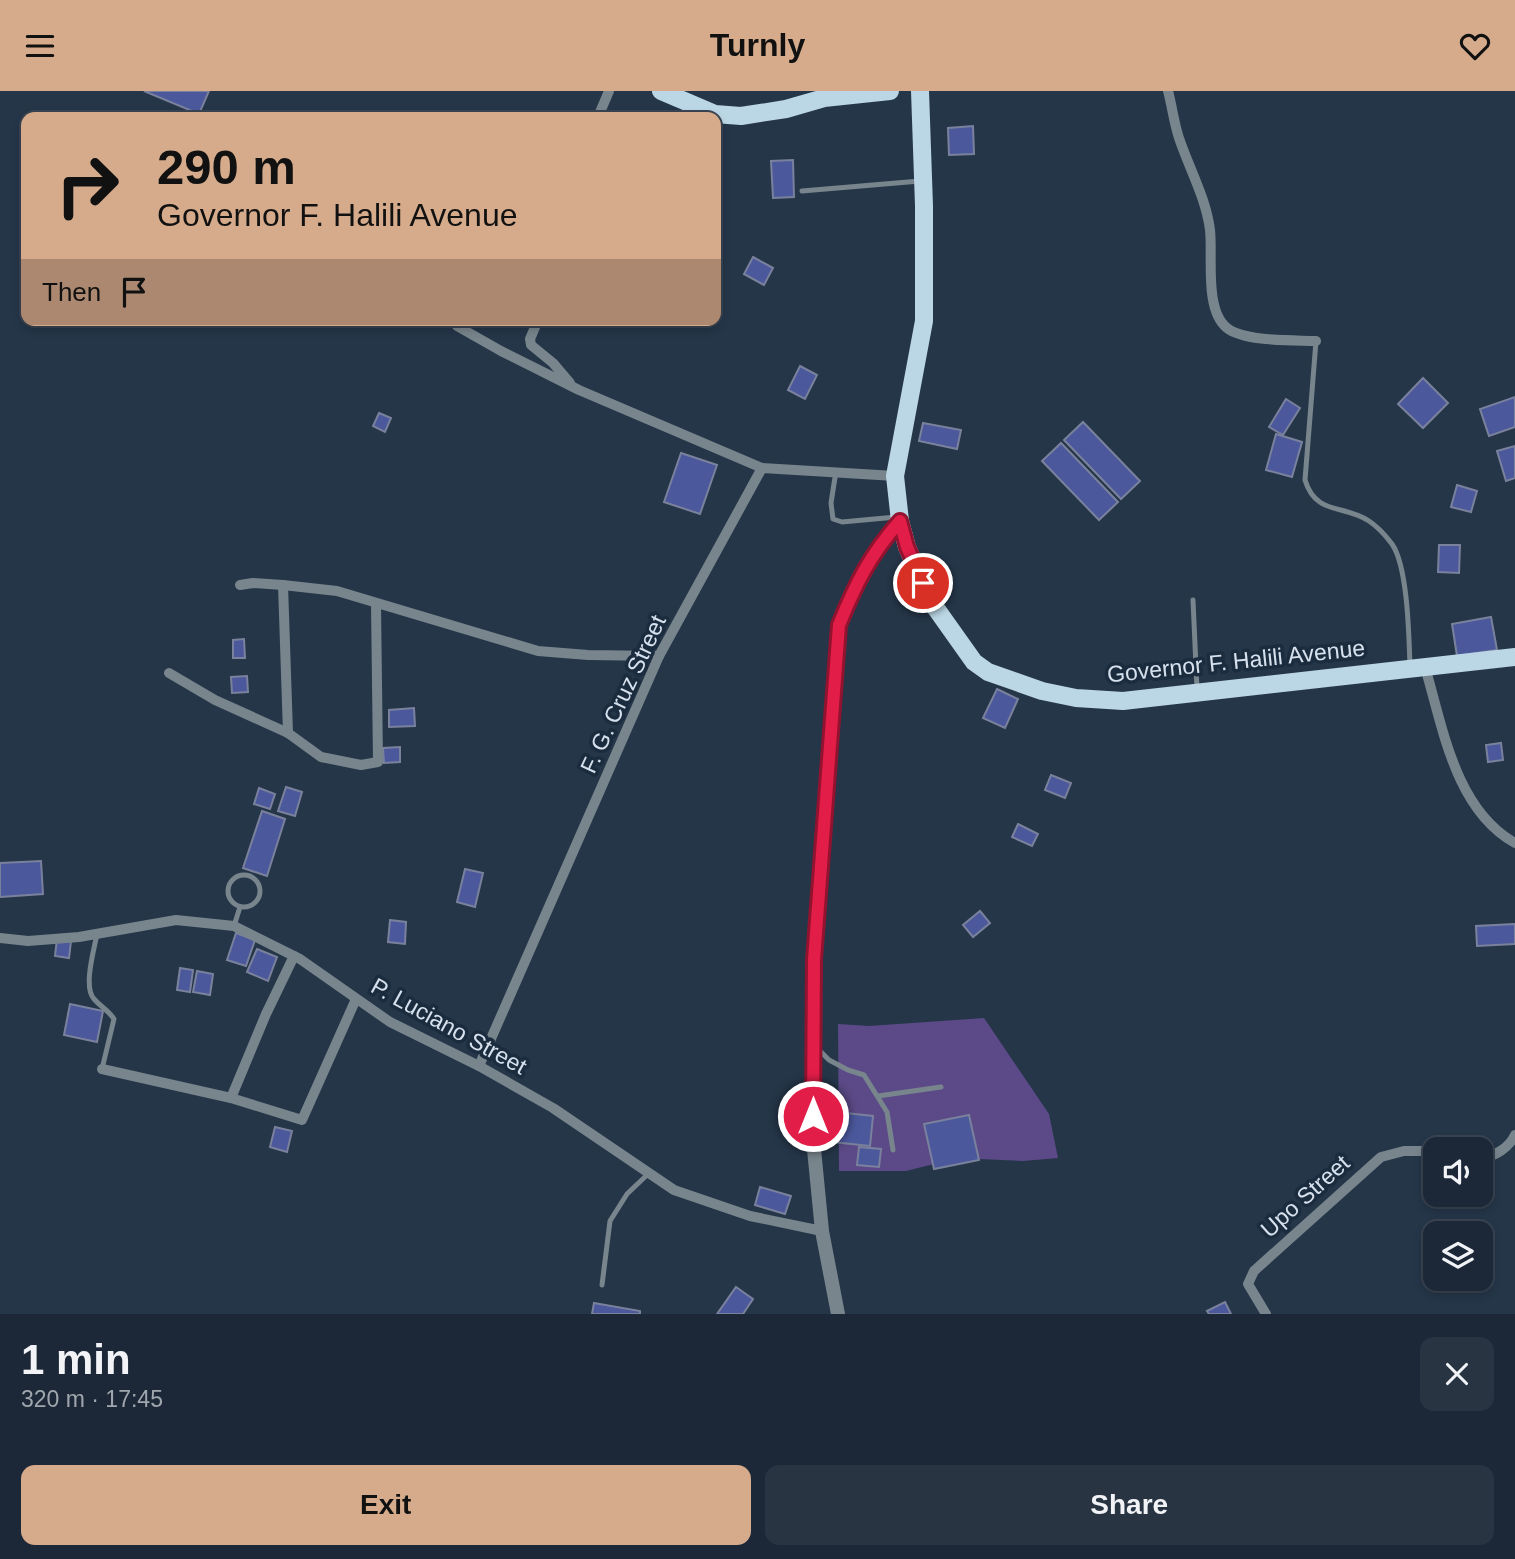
<!DOCTYPE html>
<meta charset="utf-8">
<style>
:root{--surface:#1c2837;--page:#293442;--text:#f1f3f6;--muted:#a0a6ad;--line:#3a4452;--accent:#d6ab8b}
body{margin:0;font-family:Helvetica,sans-serif;background:var(--page);color:var(--text);height:100vh;display:flex;flex-direction:column;font-size:26px;white-space:nowrap}
*{box-sizing:border-box;margin:0}
p{font-size:23px;color:var(--muted)}
.icon{flex:none;width:38px;height:38px;fill:none;stroke:currentColor;stroke-width:2;stroke-linecap:round;stroke-linejoin:round}
.map{position:relative;height:1223px;overflow:hidden}
.side{display:flex;flex-direction:column;background:var(--surface);flex:1}
.side>*{flex:none}
.top-card{position:absolute;left:21px;top:21px;width:700px;height:214px;border-radius:14px;box-shadow:0 4px 10px #0003,0 0 0 2px var(--line);background:#d6ab8b;color:#111;overflow:hidden}
.buttons{position:absolute;left:1423px;top:1046px;display:grid;gap:14px}
.buttons a{display:grid;place-items:center;width:70px;height:70px;border-radius:14px;background:var(--surface);box-shadow:0 4px 10px #0003,0 0 0 2px var(--line);font-size:35px}
.pin{position:absolute;display:grid;place-items:center;width:60px;height:60px;color:#fff;margin:-30px;border:4px solid #fff;border-radius:50%;box-shadow:0 2px 7px #0007}
.me{position:absolute;width:77px;margin:-38px;rotate:0deg;stroke-linejoin:round;filter:drop-shadow(0 0 5px #0008)}
.turn{display:flex;align-items:center;gap:24px;height:147px;padding:0 21px;font-size:32px}
.turn .icon{width:91px;height:91px;stroke-width:2.5}
.turn b{display:block;font-size:49px;line-height:60px}
.then{display:flex;align-items:center;height:66px;padding:0 21px;background:#0003;gap:14px;font-size:26px}
.round{display:grid;place-items:center;flex:none;width:74px;height:74px;border-radius:14px;background:var(--page)}
.head{display:flex;align-items:center;justify-content:space-between;height:119px;padding:0 21px}
h1{font-size:42px;font-weight:600;line-height:52px}
.action{display:flex;gap:14px;margin-top:auto;padding:14px 21px}
.action a{flex:1;height:80px;border-radius:14px;background:var(--accent);color:#111;font-size:28px;font-weight:600;line-height:80px;text-align:center}
.action a+a{background:var(--page);color:var(--text)}
header{display:flex;justify-content:space-between;align-items:center;height:91px;padding:0 21px;background:var(--accent);color:#111;font-size:32px;font-weight:600}
.map>svg:first-child{display:block}
</style>
<header><svg class="icon" aria-label="menu" viewBox="0 0 24 24"><path d="M4 6h16M4 12h16M4 18h16"/></svg>Turnly<svg class="icon" aria-label="heart" viewBox="0 0 24 24"><path d="M12 20l-8-8c-3-5 5-10 8-4 3-6 11-1 8 4z"/></svg></header>
<div class="map">
<svg width="1515" height="1223" viewBox="0 0 1515 1223">
<rect width="100%" height="100%" fill="#253649"/>
<path fill="#5b4a87" d="M984,927L1049,1023L1058,1067L1023,1070L958,1067L906,1080H839L838,933L869,935Z"/>
<g fill="#4b589c" stroke="#7a819c" stroke-width="2">
<path d="M144,0H209L199,23Z"/>
<path d="M973,35L974,63L949,64L948,37Z"/>
<path d="M793,69L794,106L773,107L771,70Z"/>
<path d="M753,166L773,177L764,194L744,183Z"/>
<path d="M800,275L817,284L805,308L788,299Z"/>
<path d="M1423,287L1448,312L1423,337L1398,313Z"/>
<path d="M1515,306V336L1489,345L1480,318Z"/>
<path d="M1286,308L1300,317L1283,344L1269,336Z"/>
<path d="M379,322L391,327L385,341L373,335Z"/>
<path d="M1083,331L1140,390L1121,408L1064,349Z"/>
<path d="M923,332L961,339L957,358L919,350Z"/>
<path d="M1276,343L1302,351L1292,386L1266,379Z"/>
<path d="M1061,352L1118,411L1099,429L1042,370Z"/>
<path d="M1515,355V387L1506,390L1497,360Z"/>
<path d="M681,362L717,374L700,423L664,411Z"/>
<path d="M1457,394L1477,400L1471,421L1451,416Z"/>
<path d="M1439,454H1460L1459,482L1438,481Z"/>
<path d="M1491,526L1497,559L1457,565L1452,533Z"/>
<path d="M244,548L245,567H233V549Z"/>
<path d="M247,585L248,601L232,602L231,586Z"/>
<path d="M997,598L1018,608L1005,637L983,627Z"/>
<path d="M414,617L415,635L389,636V619Z"/>
<path d="M1501,652L1503,669L1488,671L1486,654Z"/>
<path d="M400,656V671L384,672L383,657Z"/>
<path d="M1051,684L1071,692L1065,707L1045,699Z"/>
<path d="M286,696L302,701L295,725L278,720Z"/>
<path d="M259,697L275,703L270,718L254,713Z"/>
<path d="M262,720L285,728L267,785L243,777Z"/>
<path d="M1018,733L1038,743L1032,755L1012,746Z"/>
<path d="M41,770L43,803L0,806V772Z"/>
<path d="M465,778L483,782L475,816L457,811Z"/>
<path d="M980,820L990,832L973,846L963,834Z"/>
<path d="M390,829L406,831L405,853L388,851Z"/>
<path d="M1515,833V853L1477,855L1476,835Z"/>
<path d="M236,842L255,849L246,875L227,869Z"/>
<path d="M57,848L71,850L69,867L55,865Z"/>
<path d="M257,858L277,866L268,890L247,881Z"/>
<path d="M180,877L193,879L190,901L177,899Z"/>
<path d="M197,880L213,883L210,904L193,901Z"/>
<path d="M70,913L103,920L97,951L64,944Z"/>
<path d="M836,1021L873,1025L870,1055L833,1051Z"/>
<path d="M969,1024L979,1069L934,1078L924,1033Z"/>
<path d="M275,1036L292,1040L287,1061L270,1056Z"/>
<path d="M859,1056L881,1058L879,1076L857,1074Z"/>
<path d="M760,1096L791,1105L785,1123L755,1114Z"/>
<path d="M736,1196L753,1208L743,1223H717Z"/>
<path d="M1225,1211L1231,1223H1209L1207,1220Z"/>
<path d="M594,1212L640,1220V1223H592Z"/>
</g>
<g fill="none" stroke-linecap="round" stroke-linejoin="round">
<g stroke="#78858c" stroke-width="5">
<path d="M802,100L920,90"/>
<path d="M1316,250L1305,389C1316,425 1344,413 1369,430C1378,436 1386,445 1392,453C1408,476 1409,547 1410,576"/>
<path d="M836,380L831,412L833,428L842,431L896,426"/>
<path d="M1193,509L1197,598"/>
<circle cx="244" cy="800" r="16"/>
<path d="M234,835L240,816"/>
<path d="M97,843C94,859 83,896 94,908C101,916 108,919 114,928L102,978"/>
<path d="M815,955L829,969L848,979L864,984L887,1021L893,1059"/>
<path d="M878,1005L941,996"/>
<path d="M602,1194L610,1130L627,1103L648,1083"/>
</g>
<g stroke="#78858c" stroke-width="10">
<path d="M1168,0C1172,15 1174,32 1179,47C1189,77 1206,107 1210,139C1213,164 1204,219 1227,237C1245,251 1293,249 1316,250"/>
<path d="M598,26L609,0"/>
<path d="M538,229L530,248L531,254L553,272L570,292"/>
<path d="M457,235L501,260L579,299L762,377L895,385"/>
<path d="M240,494L253,492L283,494L337,500L538,560L588,564L659,565"/>
<path d="M283,494L288,642"/>
<path d="M1425,576C1443,637 1455,718 1515,752"/>
<path d="M169,582L215,609L288,642L321,666L361,674L378,671L376,514"/>
<path d="M0,847L28,850L79,846L176,829L234,835L300,868L390,931L479,975L553,1017L674,1099L750,1125L822,1140"/>
<path d="M294,865L266,923L231,1007L302,1029L356,908"/>
<path d="M479,975L659,565L762,377"/>
<path d="M102,978L231,1007"/>
<path d="M1480,1068C1495,1065 1509,1057 1515,1044"/>
<path d="M1266,1223L1248,1193L1254,1180L1381,1066L1404,1060H1435"/>
</g>
<path stroke="#78858c" stroke-width="14" d="M838,1223L822,1140L813,1048V954L814,869L839,534C855,492 870,463 900,430"/>
<g stroke="#bbd6e4" stroke-width="18">
<path d="M661,0L715,23L741,25L786,18L824,7L890,0"/>
<path d="M920,0L924,115V230L895,385L900,430L907,456L930,509L974,571L988,581L1042,600L1076,607L1123,610L1515,566"/>
</g>
</g>
<g fill="none" stroke-linecap="round" stroke-linejoin="round">
<defs>
<path id="route" d="M813,1025L814,869L839,534C856,492 870,464 900,430L907,456L923,492"/>
</defs>
<use href="#route" stroke="#92132f" stroke-width="18"/>
<use href="#route" stroke="#e11d48" stroke-width="12"/>
</g>
<g text-anchor="middle" stroke-width="7" stroke-linejoin="round" paint-order="stroke">
<g font-size="23" fill="#d6e1ed" stroke="#1b2c3f">
<text transform="translate(1236 570) rotate(-6)" y="8">Governor F. Halili Avenue</text>
<text transform="translate(623 603) rotate(-65)" y="8">F. G. Cruz Street</text>
<text transform="translate(449 935) rotate(29)" y="8">P. Luciano Street</text>
<text transform="translate(1305 1105) rotate(-42)" y="8">Upo Street</text>
</g>
</g>
</svg>
<div class="buttons">
<a><svg class="icon" aria-label="sound" viewBox="0 0 24 24"><path d="M4 9h4l5-4v14l-5-4H4zM17 9q2 3 0 6"/></svg></a>
<a><svg class="icon" aria-label="layers" viewBox="0 0 24 24"><path d="M12 4l9 5-9 5-9-5zM3 14l9 5 9-5"/></svg></a>
</div>
<div class="pin" style="left:923px;top:492px;background:#d93025"><svg class="icon" aria-label="arrive" viewBox="0 0 24 24"><path d="M6 21V4h12l-3 4 3 4H6"/></svg></div>
<svg class="me" style="left:813px;top:1025px" viewBox="-20 -20 40 40"><circle r="17" fill="#e11d48" stroke="#fff" stroke-width="3"/><path d="M0-11L8 9 0 5-8 9z" fill="#fff"/></svg>
<div class="top-card">
<div class="turn"><svg class="icon" aria-label="right" viewBox="0 0 24 24"><path d="M7 20v-9h11M14 6l5 5-5 5"/></svg><div><b>290 m</b>Governor F. Halili Avenue</div></div>
<div class="then">Then<svg class="icon" aria-label="arrive" viewBox="0 0 24 24"><path d="M6 21V4h12l-3 4 3 4H6"/></svg></div>
</div>
</div>
<section class="side">
<div class="head"><div><h1>1 min</h1><p>320 m · 17:45</p></div><a class="round"><svg class="icon" aria-label="close" viewBox="0 0 24 24"><path d="M6 6l12 12M18 6L6 18"/></svg></a></div>
<div class="action"><a>Exit</a><a>Share</a></div>
</section>
